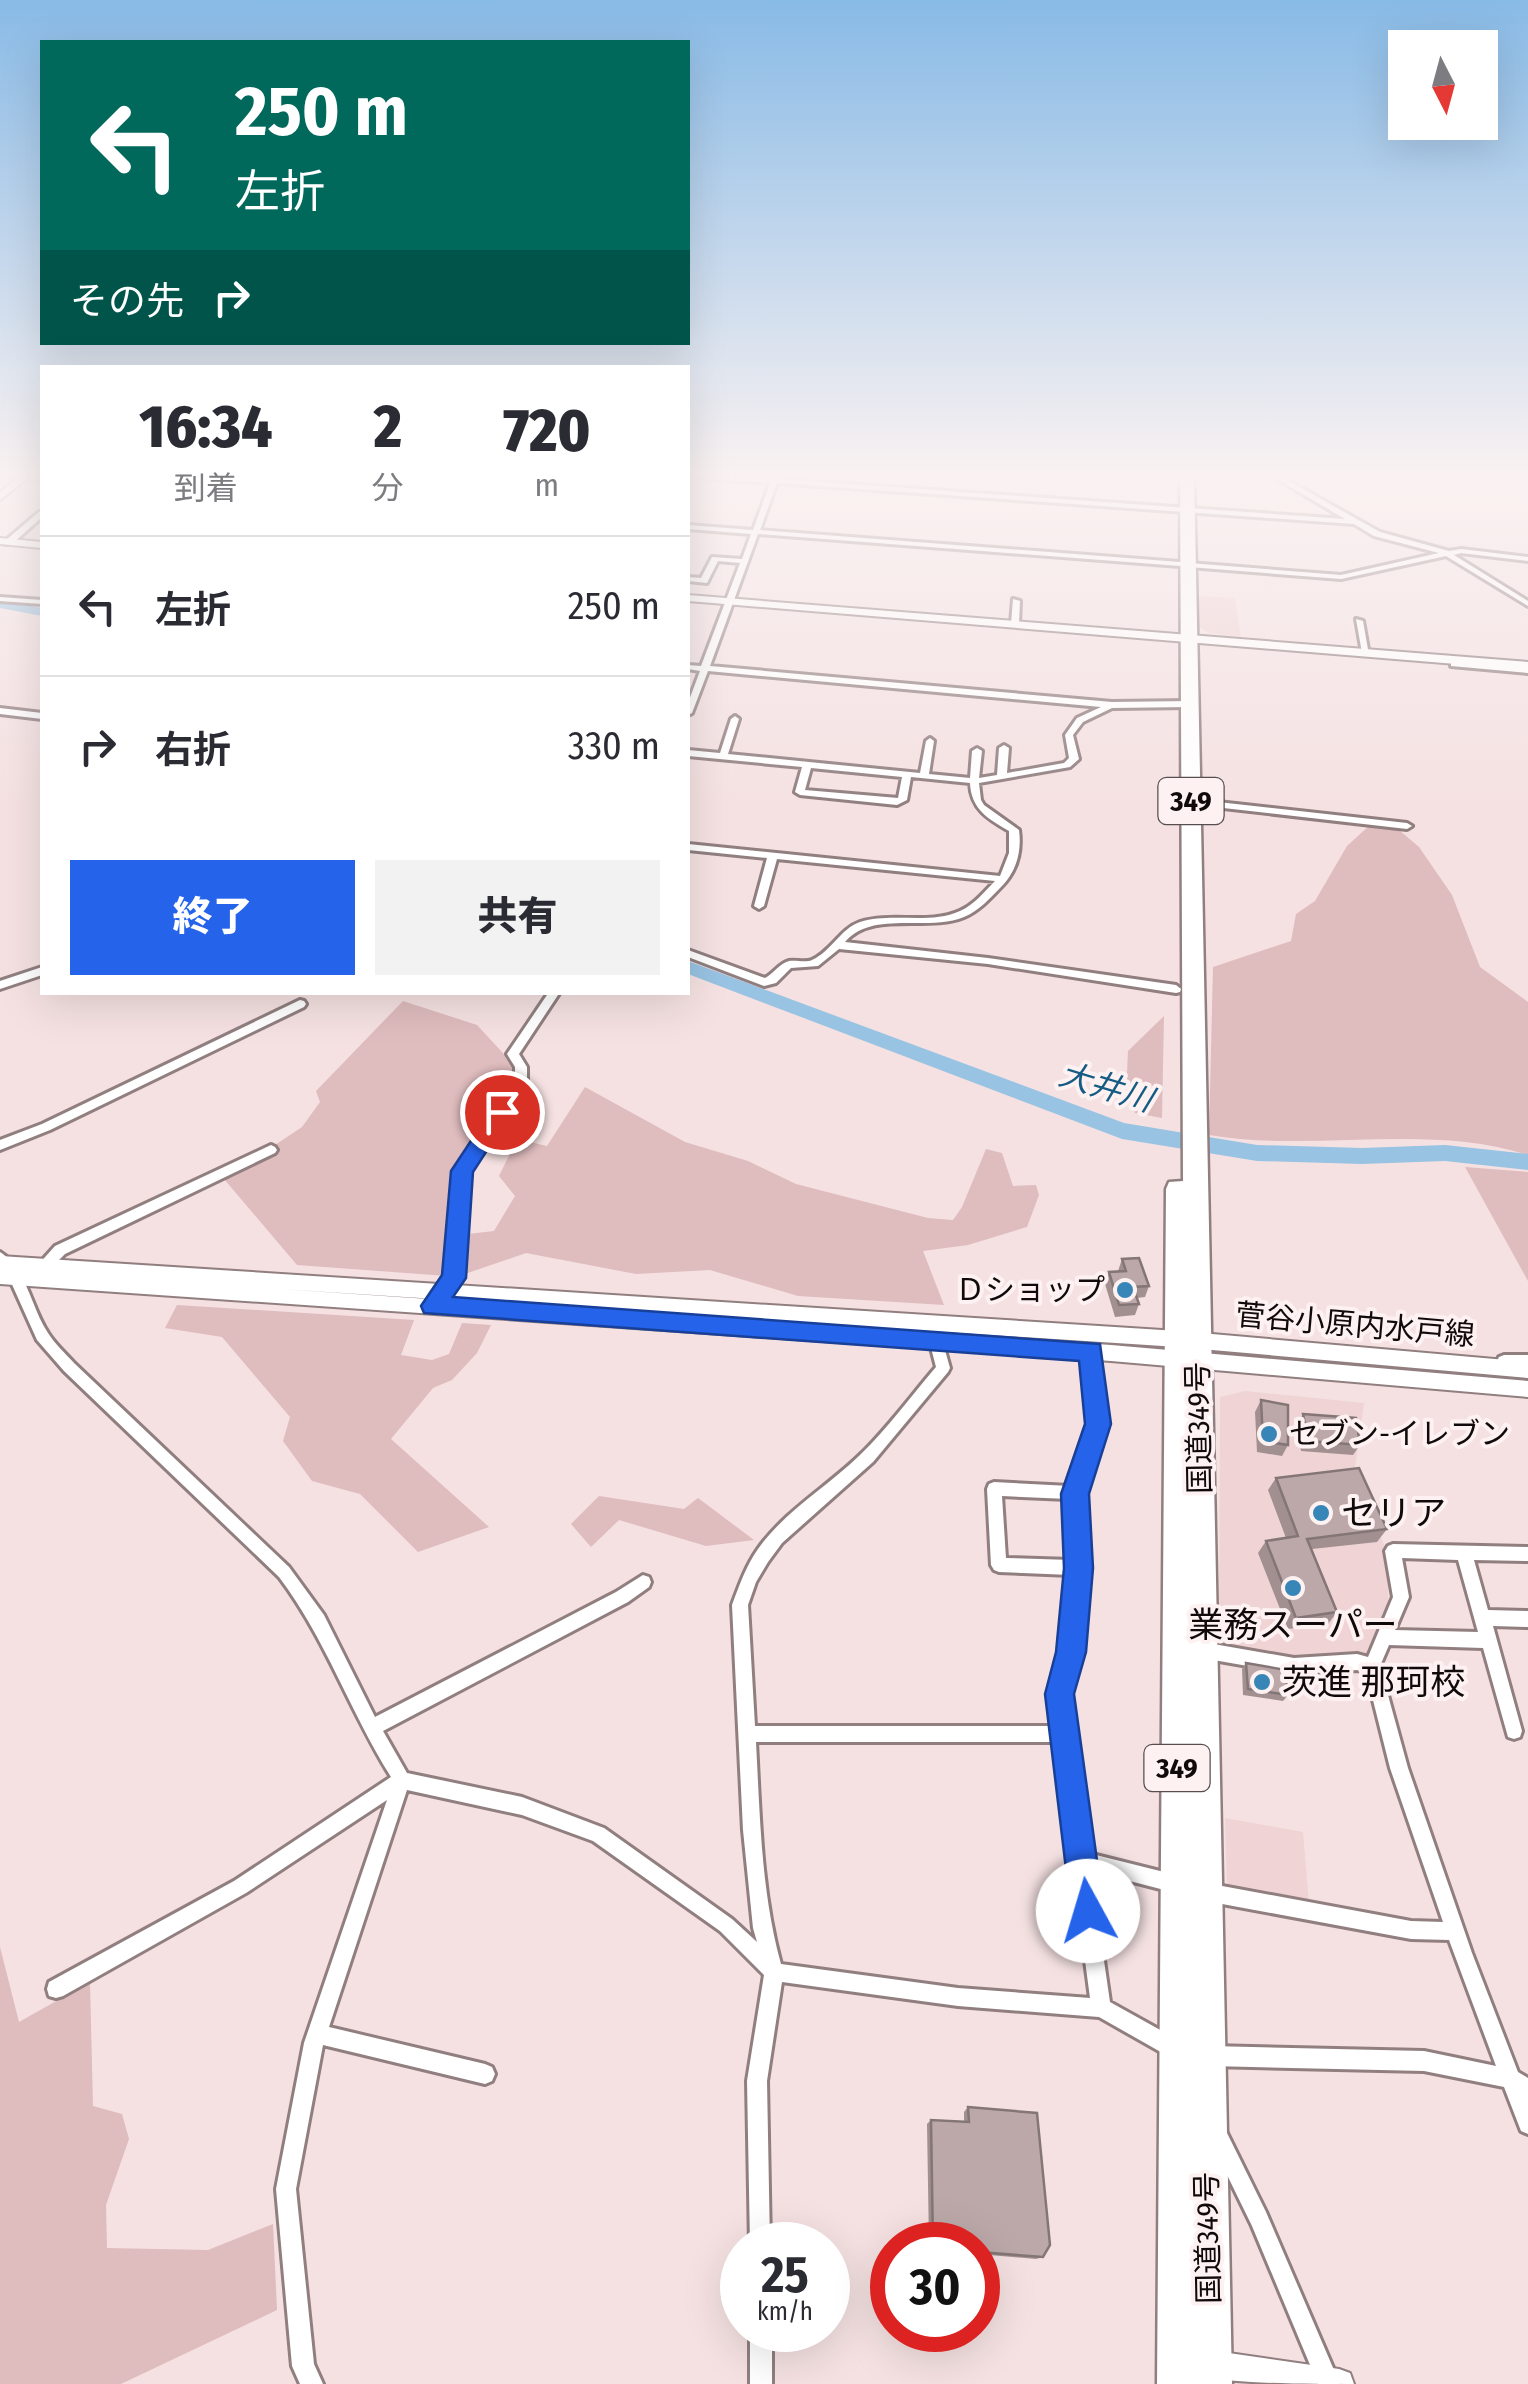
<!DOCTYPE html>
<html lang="ja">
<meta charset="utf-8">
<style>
:root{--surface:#fff;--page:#f2f2f3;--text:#2b2b33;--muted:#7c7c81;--line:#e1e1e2;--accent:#2563eb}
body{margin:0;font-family:"Fira Sans Condensed","Noto Sans JP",sans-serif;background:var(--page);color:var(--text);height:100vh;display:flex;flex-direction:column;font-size:38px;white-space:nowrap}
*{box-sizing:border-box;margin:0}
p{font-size:32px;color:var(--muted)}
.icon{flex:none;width:55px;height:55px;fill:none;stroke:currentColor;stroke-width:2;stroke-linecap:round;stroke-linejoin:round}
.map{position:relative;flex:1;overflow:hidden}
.details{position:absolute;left:40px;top:365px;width:650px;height:630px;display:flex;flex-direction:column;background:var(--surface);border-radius:0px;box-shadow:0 10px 40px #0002}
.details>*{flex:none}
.guide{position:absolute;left:40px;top:40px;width:650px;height:305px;border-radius:0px;box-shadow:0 10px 40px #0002;background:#00695c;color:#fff;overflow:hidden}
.needle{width:65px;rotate:174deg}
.buttons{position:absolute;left:1388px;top:30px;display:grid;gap:20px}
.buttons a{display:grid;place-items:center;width:110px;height:110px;border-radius:0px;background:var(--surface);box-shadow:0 10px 40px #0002;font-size:50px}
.speed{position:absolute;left:720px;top:2222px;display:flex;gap:20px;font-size:50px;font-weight:700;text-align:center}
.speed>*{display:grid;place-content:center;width:130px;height:130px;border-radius:50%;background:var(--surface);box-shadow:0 10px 40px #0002;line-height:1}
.speed small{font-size:25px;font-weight:400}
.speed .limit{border:15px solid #d22;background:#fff;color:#111}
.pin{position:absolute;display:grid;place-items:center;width:85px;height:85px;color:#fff;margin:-42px;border:5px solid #fff;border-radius:50%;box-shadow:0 2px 10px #0007}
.me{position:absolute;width:110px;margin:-55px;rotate:354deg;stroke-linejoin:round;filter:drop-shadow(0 0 8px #0008)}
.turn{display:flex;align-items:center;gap:35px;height:210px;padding:0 30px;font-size:45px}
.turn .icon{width:130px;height:130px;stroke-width:2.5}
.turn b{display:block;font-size:70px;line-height:85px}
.then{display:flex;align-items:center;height:95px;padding:0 30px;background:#0003;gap:20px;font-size:38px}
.eta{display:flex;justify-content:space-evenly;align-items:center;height:170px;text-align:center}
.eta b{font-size:60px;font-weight:800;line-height:70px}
.primary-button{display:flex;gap:20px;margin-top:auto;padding:20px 30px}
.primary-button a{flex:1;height:115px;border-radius:0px;background:var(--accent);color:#fff;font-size:40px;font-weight:800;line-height:115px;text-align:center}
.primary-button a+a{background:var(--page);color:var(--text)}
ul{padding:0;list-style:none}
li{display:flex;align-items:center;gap:30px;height:140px;padding:0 30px;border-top:2px solid var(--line)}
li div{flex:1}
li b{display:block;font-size:38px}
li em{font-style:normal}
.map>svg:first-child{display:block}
</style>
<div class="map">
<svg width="1528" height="2384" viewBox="0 0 1528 2384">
<rect width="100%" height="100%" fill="#f5e1e2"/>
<g fill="#f0d3d4">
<path d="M1200,596L1235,598L1241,637L1209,633L1197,625L1196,602Z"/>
<path d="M1245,1391L1364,1403L1355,1468L1389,1558L1388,1611L1373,1655L1290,1663L1219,1650L1220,1397Z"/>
<path d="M1225,1818L1303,1832L1309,1905L1227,1886Z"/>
</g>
<g fill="#dfbcbe">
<path d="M1370,825L1399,830L1419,847L1452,895L1480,967L1528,1002V1155C1427,1122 1313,1153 1209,1135L1213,967L1291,941L1296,914L1315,901L1347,846Z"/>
<path d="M403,1001L477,1025L514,1065L512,1081L452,1177L447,1276L297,1265L224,1179L302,1127L320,1102L316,1091Z"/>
<path d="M1164,1016L1162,1118L1135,1113L1126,1096L1128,1051Z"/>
<path d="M585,1087L685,1142L748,1161L796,1184L928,1218L953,1220L962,1207L986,1149L1002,1153L1013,1186L1036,1185L1039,1195L1027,1227L968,1245L923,1251L944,1305L798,1296L710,1270L636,1274L526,1253L459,1276L468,1234L494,1231L515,1196L499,1176L517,1139L547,1146Z"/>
<path d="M1465,1167L1528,1172V1281Z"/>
<path d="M177,1305L414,1320L401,1355L432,1360L449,1354L462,1323L491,1325L477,1353L452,1380L433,1388L391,1439L489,1527L418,1552L360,1494L312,1481L283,1441L290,1417L222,1337L165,1328Z"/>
<path d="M599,1496L684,1509L698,1498L754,1540L706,1546L619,1520L591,1547L571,1524Z"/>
<path d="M0,1947L19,2022L90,1982L93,2106L122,2114L129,2139L106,2205L107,2248L208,2250L273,2224L277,2310L121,2384H0Z"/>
</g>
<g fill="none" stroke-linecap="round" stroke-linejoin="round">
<g fill="#98c3e2" fill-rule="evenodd">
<path d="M0,600L42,608V616L0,608Z"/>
<path d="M688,961L1124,1123L1257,1145L1362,1148L1445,1145L1528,1154V1170L1445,1161L1362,1164L1257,1161L1122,1139L688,974Z"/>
</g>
<defs>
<g id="street">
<path d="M0,472L42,475V479L0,476Z"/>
<path d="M775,472H781L779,479L1345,519L1265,472H1273L1380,532L1449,551L1461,549L1528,557V561L1461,553L1454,555L1528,601V606L1446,556L1341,579L1189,567L1185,565L1189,563L1341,575L1439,553L1374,536L1354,524L777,483L760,530L1180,562L1184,564L1180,566L758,534L710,666L1112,702L1190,701L1194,704L1190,707L1112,708L1083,722L1073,735L1079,759L1070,767L979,783L981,800L984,805L1019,830C1022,852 1016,872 1001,887C990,898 979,911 964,917C927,932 872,910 845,942L988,958L1176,985L1181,989L1180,992L1176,993L988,964L839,949L818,966L791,968L776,983L764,986L688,957V950L765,978C773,974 780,963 789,961C797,960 806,963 812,960C832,951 840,929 860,922C892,912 929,925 960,911C974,905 984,892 995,881L777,859L764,906L759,909L754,906L767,858L688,850V844L1000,876L1009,853V831C988,819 971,809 970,783L911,777L907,800L897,805L800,795L795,792L802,767L688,756V750L720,753L731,719L735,716L739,719L728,754L920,773L926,741L930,738L934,741L929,774L970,778L972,751L977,748L982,751L979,778L997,775L999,748L1004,745L1009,748L1007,773L1064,763L1069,758L1065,735L1077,718L1101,707L708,671L692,713L688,715V703L700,671L688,669V665L701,666L740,563L718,561L707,583L688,581V577L701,578L712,557L742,559L751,534L688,529V525L753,530L770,483L688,477V473L772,479ZM811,768L902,777L898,798L805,790Z"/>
<path d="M39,512H42V517L12,544H6V540Z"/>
<path d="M0,597L42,600V604L0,601Z"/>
<path d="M1013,599L1020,601L1019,624L1015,626L1011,624Z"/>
<path d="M1356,619L1363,621L1369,655L1362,653Z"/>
<path d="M1454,661L1528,667V673L1451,666V662Z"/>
<path d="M0,708L42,713V719L0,714Z"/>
<path d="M1191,799L1407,823L1412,826L1407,829L1188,804V800Z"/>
<path d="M42,967V975L0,989V981Z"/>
<path d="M549,992H560L519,1054L527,1067V1082L468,1172L461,1277L445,1302L440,1303L435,1302L433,1298L447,1276L456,1171L515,1082V1067L507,1054Z"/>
<path d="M300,1000L304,1001L306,1004L304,1007L50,1130L0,1150V1140L42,1124Z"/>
<path d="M271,1145L275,1147L277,1150L275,1153L65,1254L49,1270H39L37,1266L55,1246Z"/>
<path d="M0,1252C27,1269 31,1308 48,1333C55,1344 65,1353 74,1363L289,1567L324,1615L375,1717L616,1592L643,1575L649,1577L651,1582L649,1587L628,1602L383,1731L407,1773L522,1797L604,1828L732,1919L757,1942L753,1928L743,1830L732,1605C739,1586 746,1566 758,1549C785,1511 827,1487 860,1455C888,1428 911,1396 936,1367L929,1340L931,1336L936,1334L941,1336L950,1368L948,1372L873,1462L782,1543L768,1562L756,1582L748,1605L755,1726H1054L1052,1695L1063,1652L1071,1575L999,1572L994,1570L991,1565L987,1489L989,1484L994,1482L1070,1486L1091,1425L1084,1351L1086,1347L1091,1345L1096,1347L1105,1425L1082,1493L1087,1568L1079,1652L1068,1695L1071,1734L1088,1853L1176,1875L1182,1878L1185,1884L1182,1890L1176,1893L1091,1871L1110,2002L1180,2041L1183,2048L1180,2055L1173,2058L1166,2055L1099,2017L958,2006L782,1982L767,2081L770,2245H750L747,2081L764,1975L720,1931L593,1841L522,1815L407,1790L329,2027L485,2064L492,2067L495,2074L492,2081L485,2084L323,2045L296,2189L314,2364L323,2384H300L292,2366L276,2189L304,2043L387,1800L246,1893L63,1996L56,1998L49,1996L47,1989L49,1982L234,1881L391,1777C350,1712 326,1639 279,1577L64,1371L37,1340L10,1280L0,1267ZM1002,1496L1068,1499L1071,1560L1006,1558ZM756,1742H1056L1090,1998L958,1988L781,1964C761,1892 760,1816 756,1742Z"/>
<path d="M1504,1355H1528V1367L1499,1365L1497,1361L1499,1357Z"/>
<path d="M1393,1544L1528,1547V1561L1474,1560L1488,1610L1528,1611V1627L1493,1626L1522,1731L1520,1737L1514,1739L1508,1737L1483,1648L1389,1645L1380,1666L1408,1768L1472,1953L1518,2072L1528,2078V2134L1521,2131L1504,2087L1424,2071L1211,2066L1204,2063L1201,2056L1204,2049L1211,2046L1424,2051L1496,2066L1449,1940L1411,1939L1206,1901L1200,1898L1197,1892L1200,1886L1206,1883L1411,1921L1443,1922L1390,1768L1366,1672L1357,1670L1294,1674L1202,1658L1196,1656L1194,1650L1196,1644L1202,1642L1294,1658L1357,1654L1368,1657L1393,1597L1385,1551L1388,1546ZM1402,1558L1458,1560L1478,1632L1395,1630L1409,1597Z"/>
<path d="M1220,2130L1227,2133L1266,2212L1340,2384H1318L1252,2226L1210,2140L1213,2133Z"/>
<rect x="750" y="2330" width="22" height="54"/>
</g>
<g id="secondary">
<path d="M25,472H36L0,500V492Z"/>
<path d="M0,538L42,542V548L0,544Z"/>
<path d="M688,595L1528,662V670L688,601Z"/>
<path d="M0,1256L1178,1331L1528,1362V1378L1178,1347L280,1289L1111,1345L1528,1381V1397L1111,1361L0,1284Z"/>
<path d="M1208,2350L1339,2369L1350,2373L1354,2384C1310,2384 1236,2384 1197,2376L1193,2365L1197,2354Z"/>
</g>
<path id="highway" d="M1180,472H1194L1232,2384H1157L1166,1189L1169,1182L1183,1181Z"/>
</defs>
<use href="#street" stroke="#917f80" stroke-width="6"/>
<use href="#secondary" stroke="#917f80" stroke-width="4"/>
<use href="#highway" stroke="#917f80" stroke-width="5"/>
<use href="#street" fill="#fff" fill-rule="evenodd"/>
<use href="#secondary" fill="#fff" fill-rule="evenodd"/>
<use href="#highway" fill="#fff" fill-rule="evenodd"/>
</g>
<g fill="#a29091">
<path d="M1122,1259L1149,1286L1145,1297L1137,1298L1139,1304L1135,1315L1115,1317L1105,1284L1109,1272L1118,1271Z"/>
<path d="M1261,1400L1288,1445L1282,1456L1257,1452L1255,1412Z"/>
<path d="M1303,1414L1360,1445L1353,1455L1301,1451L1297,1425Z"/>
<path d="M1276,1478L1387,1529L1377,1542L1312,1549L1337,1612L1328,1624L1288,1629L1258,1553L1266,1541L1286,1538L1268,1490Z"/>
<path d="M1246,1663L1288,1695L1283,1701L1243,1695L1242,1669Z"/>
<path d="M968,2107L1043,2257L1036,2259L978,2254V2245H929L927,2124L931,2120L964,2122V2112Z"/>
</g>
<g fill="#bca8a9" stroke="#847676" stroke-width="2.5">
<path d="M1139,1258L1149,1286L1133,1287L1139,1304L1119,1305L1109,1272L1126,1271L1122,1259Z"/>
<path d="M1261,1400L1288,1405V1445L1263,1441Z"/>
<path d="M1303,1414L1356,1418L1360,1445L1308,1441Z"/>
<path d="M1359,1468L1387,1529L1307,1539L1337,1612L1296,1618L1266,1541L1298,1536L1276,1478Z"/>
<path d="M1246,1663L1286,1670L1288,1695L1248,1689Z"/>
<path d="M968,2107L1037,2113L1050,2245L1043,2257L978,2252V2245H933L931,2120L969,2122Z"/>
</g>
<linearGradient id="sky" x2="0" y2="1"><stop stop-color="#88bae6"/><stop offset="0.59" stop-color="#faf2f2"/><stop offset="1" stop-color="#faf2f2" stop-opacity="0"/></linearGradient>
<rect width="1528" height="806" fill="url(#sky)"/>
<path fill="#2563eb" stroke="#184099" stroke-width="2.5" d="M502,1104L512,1112L473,1172L466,1278L453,1297L1100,1344L1111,1424L1089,1494L1093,1568L1086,1652L1074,1694L1104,1911L1099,1923L1088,1928L1076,1923L1071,1911L1045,1694L1056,1652L1064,1568L1061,1494L1085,1424L1079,1361L424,1313L421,1306L442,1275L451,1171L494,1106Z"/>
<g fill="#3886b8" stroke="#fdf1f1" stroke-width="4">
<circle cx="1125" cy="1290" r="10"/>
<circle cx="1269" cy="1434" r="10"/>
<circle cx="1321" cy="1513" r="10"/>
<circle cx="1293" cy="1588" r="10"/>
<circle cx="1262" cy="1682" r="10"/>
</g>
<g text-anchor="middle" stroke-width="8" stroke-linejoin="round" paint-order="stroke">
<g fill="#fdf1f1" stroke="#574f4f" stroke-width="2.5">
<rect x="1158.5" y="778" width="65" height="46" rx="8"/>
<rect x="1144.5" y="1745" width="65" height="46" rx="8"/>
</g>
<g font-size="28" font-weight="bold" fill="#100a0a">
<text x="1191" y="811">349</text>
<text x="1177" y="1778">349</text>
</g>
<g font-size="30" fill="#100a0a" stroke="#fdf1f1" text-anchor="end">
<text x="1105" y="1300">Ｄショップ</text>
<text x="1289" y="1444" text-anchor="start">セブン-イレブン</text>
</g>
<g font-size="30" fill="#100a0a" stroke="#fdf1f1">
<text transform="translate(1355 1325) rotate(5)" y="10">菅谷小原内水戸線</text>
<text transform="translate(1199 1428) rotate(-91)" y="10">国道349号</text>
<text transform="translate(1208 2238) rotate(-91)" y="10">国道349号</text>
</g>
<g font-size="32" font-style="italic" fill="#165b83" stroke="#fdf1f1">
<text transform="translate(1106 1087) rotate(17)" y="11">大井川</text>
</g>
<g font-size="35" fill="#100a0a" stroke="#fdf1f1" text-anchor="start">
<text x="1341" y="1525">セリア</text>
<text x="1293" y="1637" text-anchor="middle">業務スーパー</text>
<text x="1282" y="1694">茨進 那珂校</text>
</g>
</g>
</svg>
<div class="buttons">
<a><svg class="needle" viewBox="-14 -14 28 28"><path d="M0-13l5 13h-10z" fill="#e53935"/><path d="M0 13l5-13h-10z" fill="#7c7c81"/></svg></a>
</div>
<div class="speed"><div>25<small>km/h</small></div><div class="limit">30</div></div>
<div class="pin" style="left:502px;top:1112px;background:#d93025"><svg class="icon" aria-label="arrive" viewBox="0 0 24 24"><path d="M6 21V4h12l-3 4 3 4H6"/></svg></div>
<svg class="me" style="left:1088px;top:1911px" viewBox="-20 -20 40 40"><circle r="19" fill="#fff"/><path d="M0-13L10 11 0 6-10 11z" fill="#2563eb"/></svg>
<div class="guide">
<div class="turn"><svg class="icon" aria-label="left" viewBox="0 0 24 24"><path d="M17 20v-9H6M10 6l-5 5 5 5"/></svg><div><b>250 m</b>左折</div></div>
<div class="then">その先<svg class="icon" aria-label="right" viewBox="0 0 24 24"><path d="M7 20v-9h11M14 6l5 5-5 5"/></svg></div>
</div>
<section class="details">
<div class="eta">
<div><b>16:34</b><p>到着</p></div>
<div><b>2</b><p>分</p></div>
<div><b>720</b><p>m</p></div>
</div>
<ul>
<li><svg class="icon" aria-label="left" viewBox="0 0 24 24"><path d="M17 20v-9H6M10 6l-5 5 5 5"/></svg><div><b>左折</b></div><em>250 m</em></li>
<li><svg class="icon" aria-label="right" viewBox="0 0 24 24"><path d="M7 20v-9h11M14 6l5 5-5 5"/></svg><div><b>右折</b></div><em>330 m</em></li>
</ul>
<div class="primary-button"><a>終了</a><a>共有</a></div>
</section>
</div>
